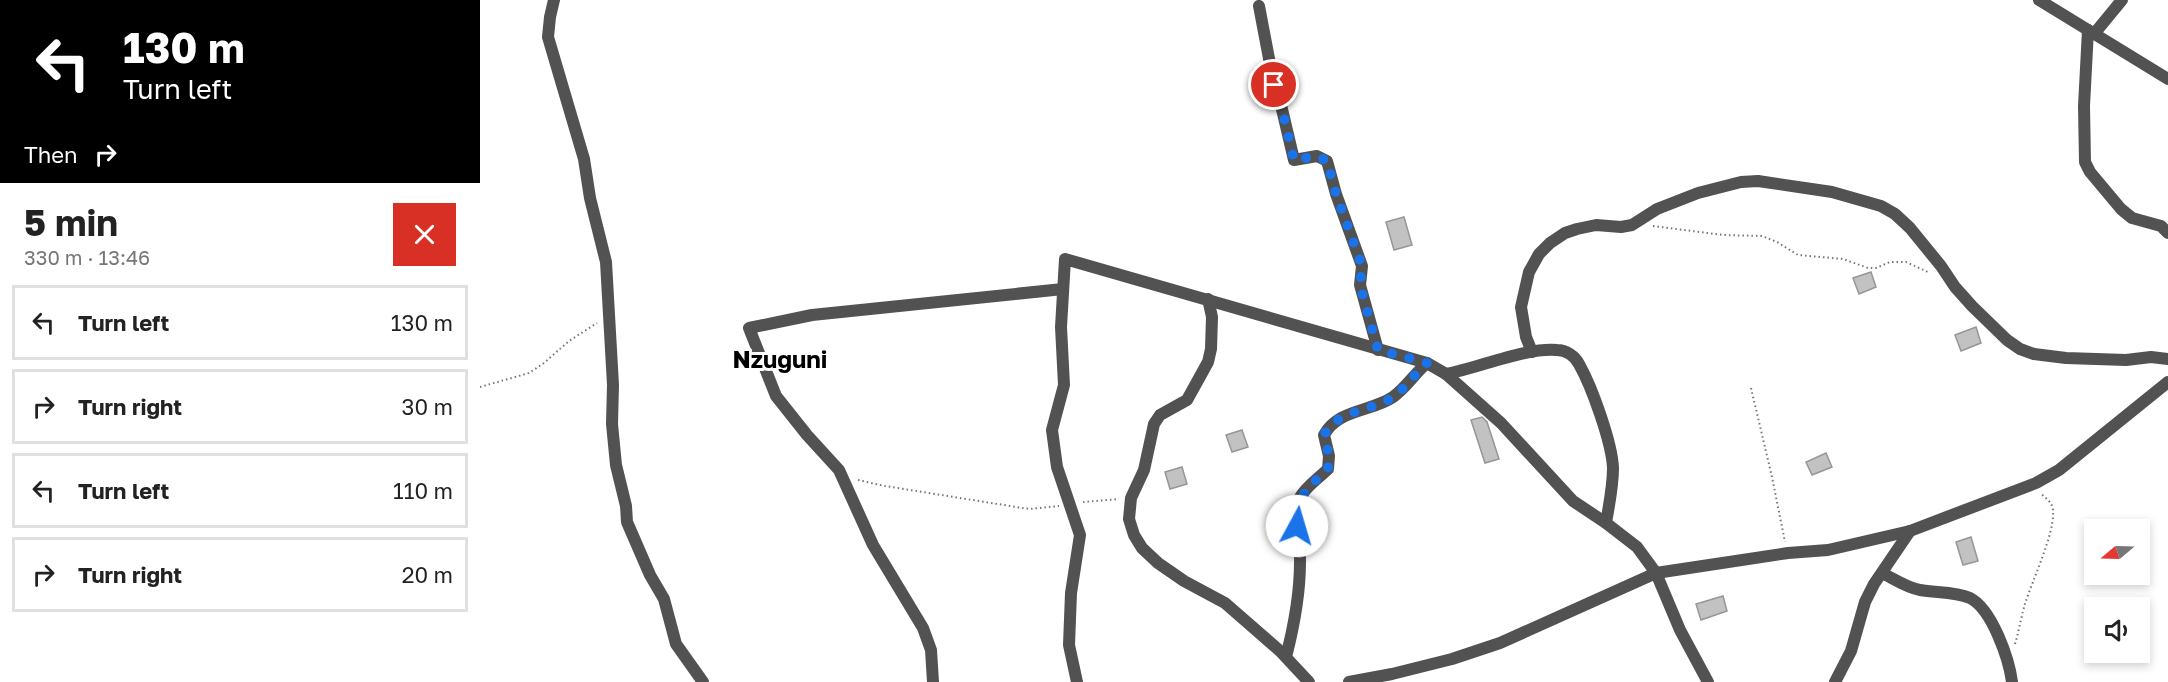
<!DOCTYPE html>
<meta charset="utf-8">
<style>
:root{--surface:#fff;--page:#f2f2f2;--text:#222;--muted:#767676;--line:#e0e0e0}
body{margin:0;font-family:"Golos Text",sans-serif;background:var(--page);color:var(--text);height:100vh;display:flex;flex-direction:column;font-size:22px;white-space:nowrap}
*{box-sizing:border-box;margin:0}
p{font-size:20px;color:var(--muted)}
.icon{flex:none;width:33px;height:33px;fill:none;stroke:currentColor;stroke-width:2;stroke-linecap:round;stroke-linejoin:round}
.map{position:relative;flex:1;overflow:hidden}
.details{display:flex;flex-direction:column;background:var(--surface);width:480px}
.details>*{flex:none}
.guide{background:#000;color:#fff;overflow:hidden}
.needle{width:39px;rotate:251deg}
.buttons{position:absolute;left:1604px;top:519px;display:grid;gap:12px}
.buttons a{display:grid;place-items:center;width:66px;height:66px;border-radius:0px;background:var(--surface);box-shadow:0 3px 9px #0003;font-size:30px}
.pin{position:absolute;display:grid;place-items:center;width:51px;height:51px;color:#fff;margin:-26px;border:3px solid #fff;border-radius:50%;box-shadow:0 2px 6px #0007}
.me{position:absolute;width:66px;margin:-33px;rotate:6deg;stroke-linejoin:round;filter:drop-shadow(0 0 4px #0008)}
.turn{display:flex;align-items:center;gap:21px;height:126px;padding:0 24px;font-size:27px}
.turn .icon{width:78px;height:78px;stroke-width:2.5}
.turn b{display:block;font-size:42px;line-height:51px}
.then{display:flex;align-items:center;height:57px;padding:0 24px;background:#0003;gap:12px;font-size:22px}
.round{display:grid;place-items:center;flex:none;width:63px;height:63px;border-radius:0px;background:var(--page)}
.summary{display:flex;align-items:center;justify-content:space-between;height:102px;padding:0 24px}
h1{font-size:36px;font-weight:700;line-height:45px}
ul{padding:0;list-style:none}
li{display:flex;align-items:center;gap:18px;height:75px;margin:0 12px 9px;padding:0 12px;border:3px solid var(--line);border-radius:0px}
li div{flex:1}
li b{display:block;font-size:22px}
li em{font-style:normal}
main{display:flex;flex:1;min-height:0}
.map>svg:first-child{display:block}
</style>
<main>
<section class="details">
<div class="guide">
<div class="turn"><svg class="icon" aria-label="left" viewBox="0 0 24 24"><path d="M17 20v-9H6M10 6l-5 5 5 5"/></svg><div><b>130 m</b>Turn left</div></div>
<div class="then">Then<svg class="icon" aria-label="right" viewBox="0 0 24 24"><path d="M7 20v-9h11M14 6l5 5-5 5"/></svg></div>
</div>
<div class="summary"><div><h1>5 min</h1><p>330 m · 13:46</p></div><a class="round" style="background:#d93025;color:#fff"><svg class="icon" aria-label="close" viewBox="0 0 24 24"><path d="M6 6l12 12M18 6L6 18"/></svg></a></div>
<ul>
<li><svg class="icon" aria-label="left" viewBox="0 0 24 24"><path d="M17 20v-9H6M10 6l-5 5 5 5"/></svg><div><b>Turn left</b></div><em>130 m</em></li>
<li><svg class="icon" aria-label="right" viewBox="0 0 24 24"><path d="M7 20v-9h11M14 6l5 5-5 5"/></svg><div><b>Turn right</b></div><em>30 m</em></li>
<li><svg class="icon" aria-label="left" viewBox="0 0 24 24"><path d="M17 20v-9H6M10 6l-5 5 5 5"/></svg><div><b>Turn left</b></div><em>110 m</em></li>
<li><svg class="icon" aria-label="right" viewBox="0 0 24 24"><path d="M7 20v-9h11M14 6l5 5-5 5"/></svg><div><b>Turn right</b></div><em>20 m</em></li>
</ul>
</section>
<div class="map">
<svg width="1688" height="682" viewBox="0 0 1688 682">
<rect width="100%" height="100%" fill="#fff"/>
<g fill="#c2c2c2" stroke="#969696" stroke-width="1.5">
<path d="M924,217L932,245L914,250L906,222Z"/>
<path d="M1391,272L1396,287L1379,294L1373,278Z"/>
<path d="M1496,327L1501,343L1481,351L1475,335Z"/>
<path d="M1002,417L1007,422L1019,459L1005,463L991,420Z"/>
<path d="M762,430L768,447L752,452L746,435Z"/>
<path d="M1346,453L1352,467L1332,475L1326,462Z"/>
<path d="M702,467L707,484L690,489L685,472Z"/>
<path d="M1491,537L1498,561L1483,565L1476,542Z"/>
<path d="M1243,596L1247,611L1221,620L1216,604Z"/>
</g>
<g fill="none" stroke-linecap="round" stroke-linejoin="round">
<g stroke="#747474" stroke-width="2" stroke-dasharray="1.5 3" stroke-linecap="butt">
<path d="M1173,226L1243,235L1282,236L1297,242L1318,255L1363,259L1388,268H1396L1410,262H1426L1450,273"/>
<path d="M0,387L49,373L64,363L89,341L117,323"/>
<path d="M1271,388L1292,477L1305,542"/>
<path d="M378,480L405,486L549,509L579,506"/>
<path d="M603,502L639,499"/>
<path d="M1535,644C1539,631 1541,617 1545,604C1552,581 1575,533 1573,511C1573,503 1566,498 1560,493"/>
</g>
<g stroke="#525252" stroke-width="12">
<path d="M74,0L70,17L68,37L104,159L110,198L126,262L133,385L132,424L136,465L146,506L147,522L170,575L184,599L196,644L223,682"/>
<path d="M1559,0L1688,79"/>
<path d="M779,6L794,85L801,105L814,160L837,156L847,161L856,194L882,266L880,285L898,350"/>
<path d="M1608,30L1604,106L1605,162L1610,172L1641,209L1652,218L1681,226L1688,233"/>
<path d="M1614,34L1642,0"/>
<path d="M728,299L732,317L731,349L728,362L707,400L680,415L674,424L664,470L651,498L649,519L654,535L662,548L678,563L704,581L745,603L800,651L829,682"/>
<path d="M1052,352L1046,337L1041,307L1049,272L1059,254L1070,243L1085,233L1097,229L1116,225L1141,227L1152,225L1177,209L1218,193L1261,182L1278,181L1352,192L1401,206L1415,214L1430,228L1461,266L1475,287L1492,306L1527,340L1540,349L1554,354L1586,358L1646,360L1671,357L1688,359"/>
<path d="M966,374C998,368 1047,347 1077,350C1086,350 1095,356 1099,364C1112,387 1132,443 1133,468C1133,487 1129,505 1126,523"/>
<path d="M1402,573C1414,579 1427,588 1440,590C1456,593 1474,591 1490,598C1512,609 1529,659 1532,682"/>
<path d="M806,657C814,626 820,595 820,562C821,542 811,516 819,499C825,487 839,478 848,469L849,456L844,435C858,409 891,412 913,397C926,388 935,373 947,363"/>
<path d="M453,682L451,650L443,628L393,545L359,470L327,435L296,396L269,328L332,315L583,289"/>
<path d="M597,682L589,645L591,593L600,535L577,467L572,430L584,385L581,327L585,259L947,363L966,374L1021,423L1093,501L1126,523L1157,547L1176,573L1200,630L1228,682"/>
<path d="M869,682L912,674L972,659L1020,643L1176,573L1308,553L1348,550L1430,531L1556,483L1579,470L1688,382"/>
<path d="M1355,682L1371,651L1385,602L1394,584L1430,531"/>
</g>
</g>
<g fill="none" stroke-linecap="round" stroke-linejoin="round">
<path stroke="#1a73e8" stroke-width="10" stroke-dasharray="0 18" d="M794,85L801,105L814,160L837,156L847,161L856,194L882,266L880,285L898,350L947,363C935,373 926,388 913,397C891,412 858,409 844,435L849,456L848,469C830,486 812,499 817,526"/>
</g>
<g text-anchor="middle" stroke-width="6" stroke-linejoin="round" paint-order="stroke">
<g font-size="24" font-weight="bold" fill="#000" stroke="#fff">
<text x="300" y="368">Nzuguni</text>
</g>
</g>
</svg>
<div class="buttons">
<a><svg class="needle" viewBox="-14 -14 28 28"><path d="M0-13l5 13h-10z" fill="#e53935"/><path d="M0 13l5-13h-10z" fill="#767676"/></svg></a>
<a><svg class="icon" aria-label="sound" viewBox="0 0 24 24"><path d="M4 9h4l5-4v14l-5-4H4zM17 9q2 3 0 6"/></svg></a>
</div>
<div class="pin" style="left:794px;top:85px;background:#d93025"><svg class="icon" aria-label="arrive" viewBox="0 0 24 24"><path d="M6 21V4h12l-3 4 3 4H6"/></svg></div>
<svg class="me" style="left:817px;top:526px" viewBox="-20 -20 40 40"><circle r="19" fill="#fff"/><path d="M0-13L10 11 0 6-10 11z" fill="#1a73e8"/></svg>
</div>
</main>
